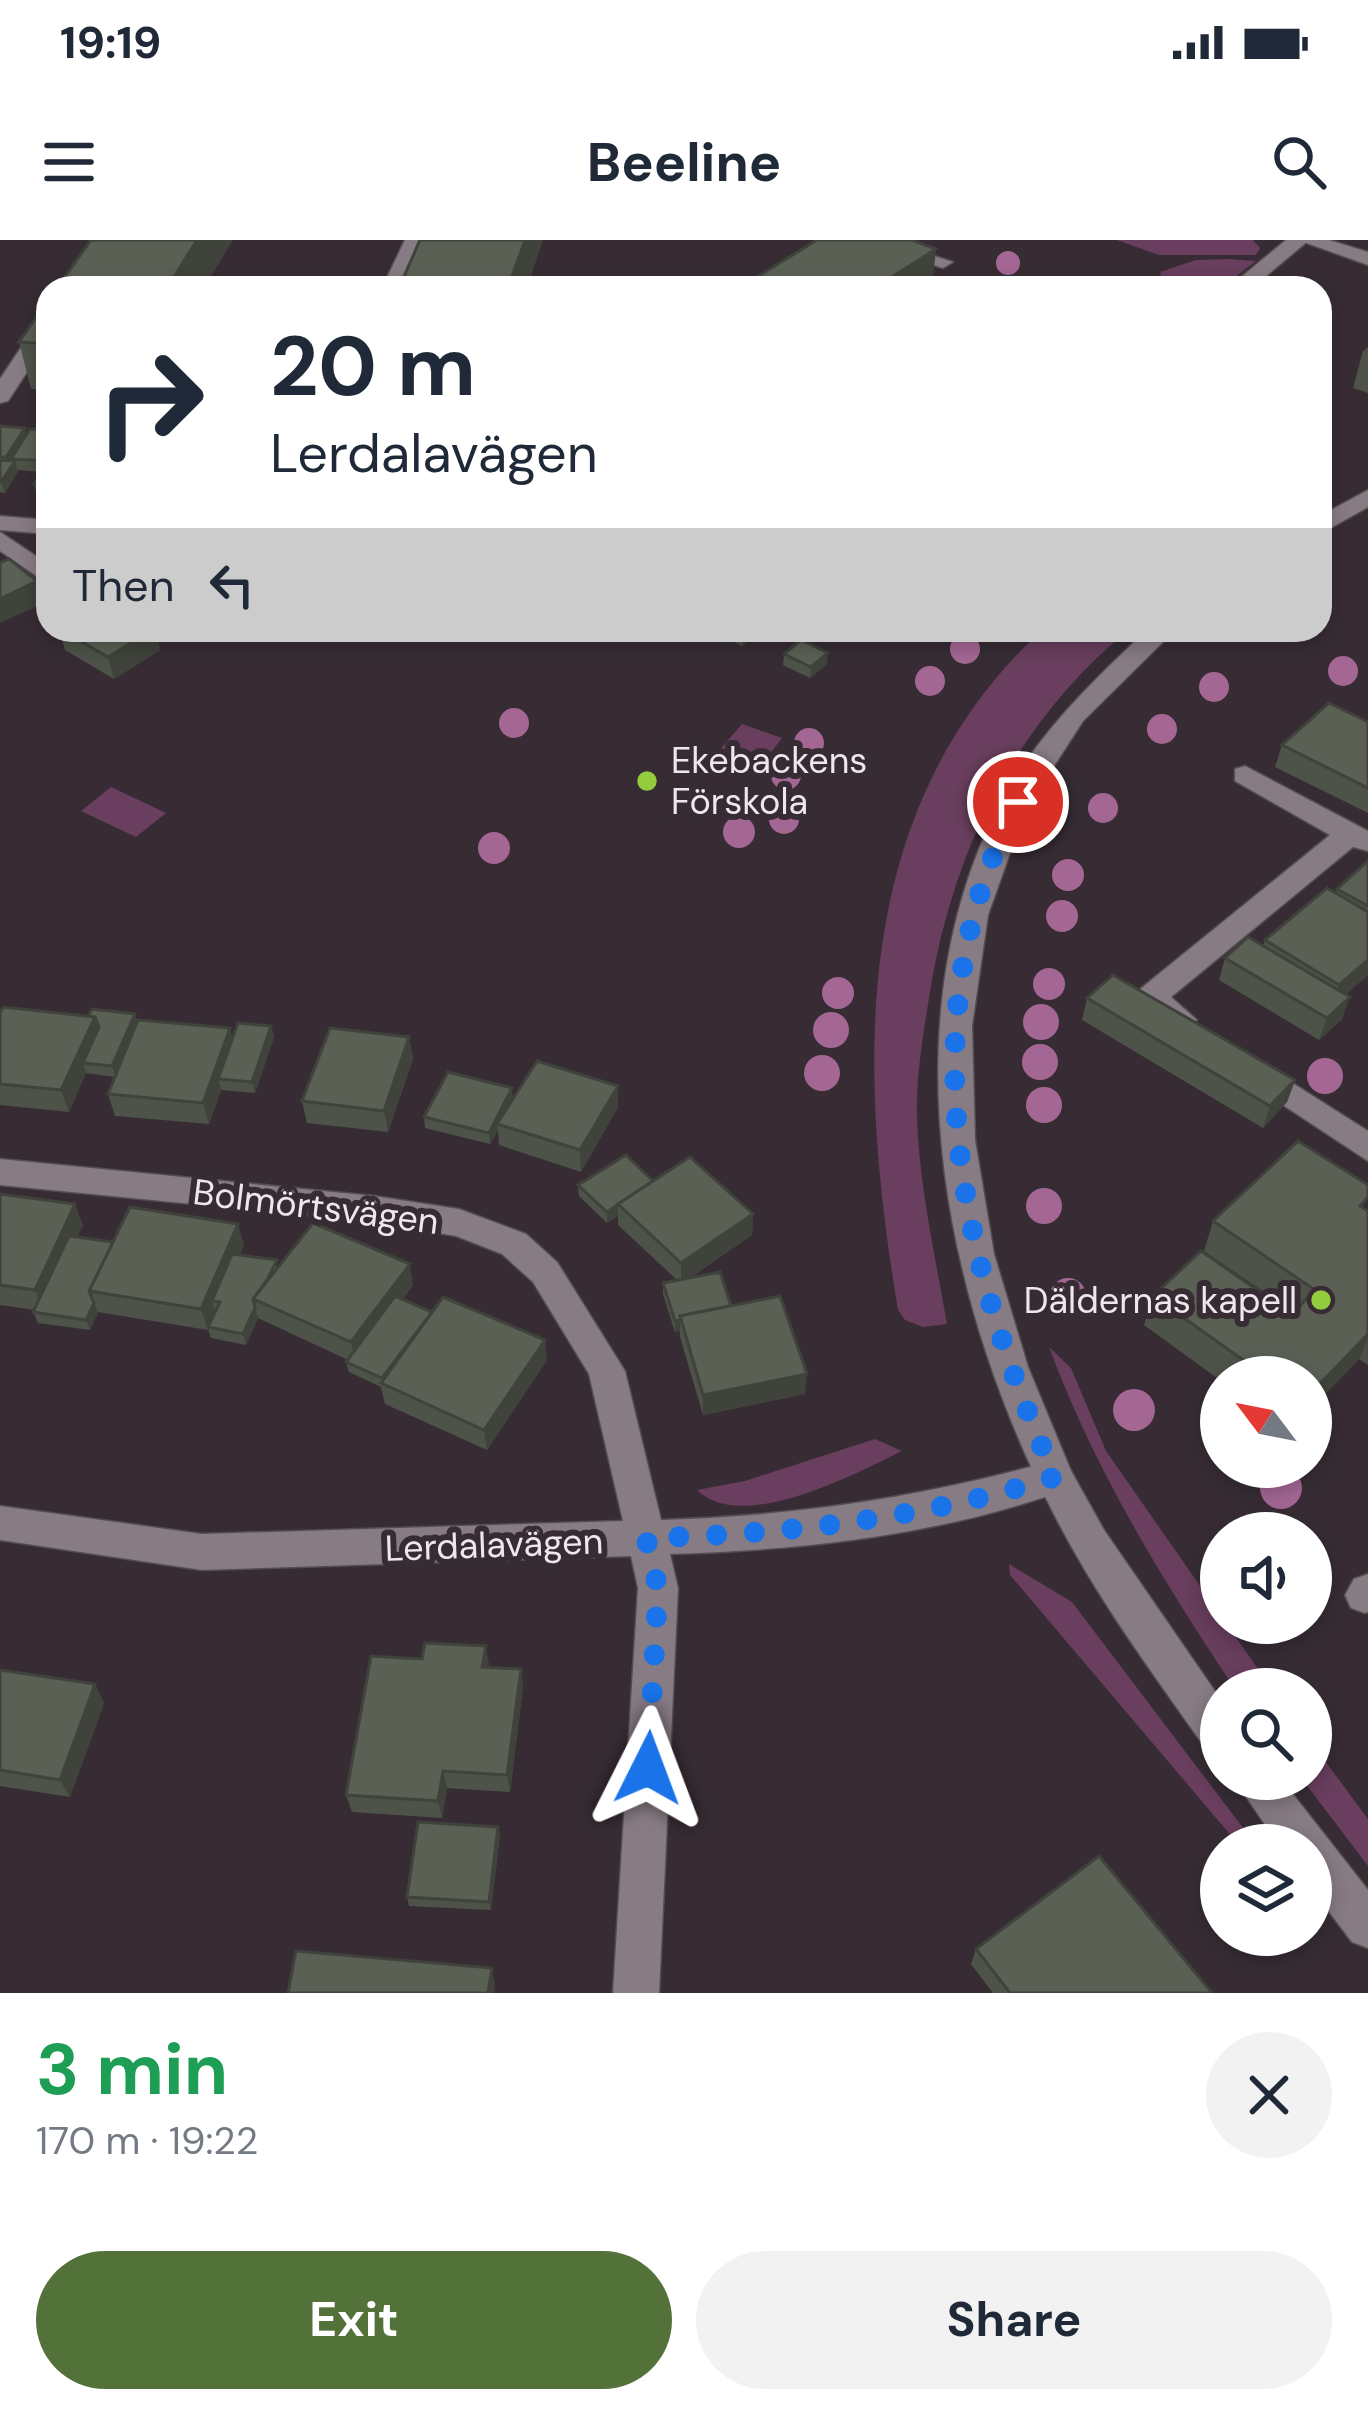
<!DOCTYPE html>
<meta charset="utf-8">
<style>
:root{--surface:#fff;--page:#f2f2f3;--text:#1f2937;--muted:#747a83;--accent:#53723a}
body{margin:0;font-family:"DM Sans",sans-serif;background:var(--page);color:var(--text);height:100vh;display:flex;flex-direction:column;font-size:45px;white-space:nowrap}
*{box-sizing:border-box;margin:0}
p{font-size:39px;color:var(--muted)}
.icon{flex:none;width:66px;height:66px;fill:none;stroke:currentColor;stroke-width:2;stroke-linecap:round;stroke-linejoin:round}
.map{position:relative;height:1753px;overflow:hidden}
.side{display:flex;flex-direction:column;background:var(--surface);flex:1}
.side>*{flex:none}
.guide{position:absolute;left:36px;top:36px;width:1296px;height:366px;border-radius:36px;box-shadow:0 6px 18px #0003;background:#fff;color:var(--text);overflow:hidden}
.needle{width:78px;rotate:302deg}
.fabs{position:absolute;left:1200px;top:1116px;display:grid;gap:24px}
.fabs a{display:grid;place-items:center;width:132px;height:132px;border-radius:50%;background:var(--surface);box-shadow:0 6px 18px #0003;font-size:60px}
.pin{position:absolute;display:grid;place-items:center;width:102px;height:102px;color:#fff;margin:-51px;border:6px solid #fff;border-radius:50%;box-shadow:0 3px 12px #0007}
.me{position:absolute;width:132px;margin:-66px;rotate:3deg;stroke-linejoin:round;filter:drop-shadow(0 0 9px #0008)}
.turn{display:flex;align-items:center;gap:42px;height:252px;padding:0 36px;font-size:54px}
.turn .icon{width:156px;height:156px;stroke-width:2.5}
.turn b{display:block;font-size:84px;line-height:102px}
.then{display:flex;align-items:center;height:114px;padding:0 36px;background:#0003;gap:24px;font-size:45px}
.round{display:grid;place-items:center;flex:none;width:126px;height:126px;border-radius:63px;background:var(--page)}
.head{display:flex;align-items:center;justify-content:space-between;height:204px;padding:0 36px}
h1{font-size:72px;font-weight:700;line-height:90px;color:#1e9e55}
.button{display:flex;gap:24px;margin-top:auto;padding:24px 36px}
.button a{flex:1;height:138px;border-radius:72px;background:var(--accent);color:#fff;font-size:48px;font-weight:700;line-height:138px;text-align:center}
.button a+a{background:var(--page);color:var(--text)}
.status{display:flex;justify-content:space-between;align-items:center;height:84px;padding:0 60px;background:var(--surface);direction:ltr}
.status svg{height:33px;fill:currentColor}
header{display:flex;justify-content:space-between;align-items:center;height:156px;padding:0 36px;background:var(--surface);font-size:54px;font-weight:700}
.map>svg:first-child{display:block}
</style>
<div class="status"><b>19:19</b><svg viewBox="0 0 49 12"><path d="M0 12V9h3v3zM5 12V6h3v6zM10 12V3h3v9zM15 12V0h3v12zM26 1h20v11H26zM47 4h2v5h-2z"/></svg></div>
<header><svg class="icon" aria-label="menu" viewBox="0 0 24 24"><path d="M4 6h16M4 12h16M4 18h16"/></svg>Beeline<svg class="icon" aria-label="search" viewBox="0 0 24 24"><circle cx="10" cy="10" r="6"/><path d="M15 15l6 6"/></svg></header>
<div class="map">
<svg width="1368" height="1753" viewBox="0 0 1368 1753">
<rect width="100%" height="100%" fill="#372c34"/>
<g fill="#693e5e">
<path d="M1117,0H1253L1260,8L1256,15H1159Z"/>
<path d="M1228,19L1256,21L1221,48H1164L1160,32L1196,20Z"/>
<path d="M1042,390H1128C1013,486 952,612 929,758C923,796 916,837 917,876C919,945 935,1015 947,1084L923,1087L905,1080L898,1070C858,829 847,570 1042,390Z"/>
<path d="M742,484L782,498L759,528L716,514Z"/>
<path d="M111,547L166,573L136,597L81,571Z"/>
<path d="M1049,1107L1071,1128L1106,1211L1272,1449H1235C1162,1339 1095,1231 1049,1107Z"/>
<path d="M875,1199L902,1211C853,1235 742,1294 697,1250L745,1241Z"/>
<path d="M1009,1324L1072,1362L1256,1605H1239L1010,1335Z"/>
<path d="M1311,1502L1368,1579V1626L1302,1539H1311Z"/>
</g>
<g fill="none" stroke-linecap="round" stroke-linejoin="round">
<defs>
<g id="service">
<path d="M405,0H425L404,48H382Z"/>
<path d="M852,0H885L953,22L943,28Z"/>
<path d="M48,77V100L8,161L0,163V139L40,79Z"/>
<path d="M0,292L48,324V344L0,311Z"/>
</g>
<g id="minor">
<path d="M1286,0H1309L1252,48H1228Z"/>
<path d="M0,276L48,280V294L0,290Z"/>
<path d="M1245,526L1368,591V611L1353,607L1171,757L1197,780L1181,791L1134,758L1139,750L1330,595L1235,541V529Z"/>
<path d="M1253,818L1368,891V921L1242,838L1237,830Z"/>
<path d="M0,919L374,956L459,969L526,994L557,1022L625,1131L661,1280C797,1276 925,1257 1055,1220L1068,1225L1074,1237L1068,1249C941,1295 805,1310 670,1314L678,1348L659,1753H613L638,1348L631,1316L202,1330L0,1300V1266L202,1294L623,1281L589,1134L533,1042L502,1014L456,996L374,982L0,945Z"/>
<path d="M1368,1334V1372L1365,1373L1351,1368L1345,1355L1354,1339Z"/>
</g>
<g id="tertiary">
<path d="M1298,0H1329L1368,12V25Z"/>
<path d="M1368,250V267L1320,294V276Z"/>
<path d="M1147,390H1175L1083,481L1025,571L988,675L972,786L975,900L994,1014L1028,1127L1071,1231L1104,1290L1221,1460V1515L1206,1509C1154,1435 1099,1361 1057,1280C948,1071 886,792 996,571C1033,499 1089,444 1147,390Z"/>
<path d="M1234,1539H1281L1368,1650V1708L1352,1702L1311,1648V1605H1279Z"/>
</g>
</defs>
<use href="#service" stroke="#544c51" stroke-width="3"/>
<use href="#minor" stroke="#544c51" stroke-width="3"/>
<use href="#tertiary" stroke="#544c51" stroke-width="3"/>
<use href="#service" fill="#877b84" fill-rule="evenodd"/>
<use href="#minor" fill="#877b84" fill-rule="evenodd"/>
<use href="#tertiary" fill="#877b84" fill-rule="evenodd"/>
</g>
<g fill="#a46794">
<circle cx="1008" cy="23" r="12"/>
<circle cx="965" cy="409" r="15"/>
<circle cx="1343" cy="431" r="15"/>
<circle cx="930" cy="441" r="15"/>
<circle cx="1214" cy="447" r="15"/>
<circle cx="514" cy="483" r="15"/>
<circle cx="1162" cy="489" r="15"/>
<circle cx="809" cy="503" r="15"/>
<circle cx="786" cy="535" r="15"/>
<circle cx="1103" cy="568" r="15"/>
<circle cx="784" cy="579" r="15"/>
<circle cx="739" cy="592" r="16"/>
<circle cx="494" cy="608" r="16"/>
<circle cx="1068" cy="635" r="16"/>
<circle cx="1062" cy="676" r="16"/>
<circle cx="1049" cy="744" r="16"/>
<circle cx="838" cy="753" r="16"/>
<circle cx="1041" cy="782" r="18"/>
<circle cx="831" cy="790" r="18"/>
<circle cx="1040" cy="822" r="18"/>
<circle cx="822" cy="833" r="18"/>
<circle cx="1325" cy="836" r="18"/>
<circle cx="1044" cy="865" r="18"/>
<circle cx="1044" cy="966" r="18"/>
<circle cx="1068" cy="1056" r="18"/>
<circle cx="1134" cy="1170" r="21"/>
<circle cx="1281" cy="1248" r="21"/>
</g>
<g fill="#4d5348">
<path d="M48,61V150L31,149L19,102Z"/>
<path d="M1368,107V153L1353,148L1363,111Z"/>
<path d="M0,186L27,194L48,190V256L37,255L34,244L42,232L18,230L5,253L0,252Z"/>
<path d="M59,390H156L160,410L114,439L65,410Z"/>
<path d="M709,390H762L742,406Z"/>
<path d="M835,390H867L855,399Z"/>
<path d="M784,414L827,424L810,438L783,425Z"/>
<path d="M1368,482V573L1275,527L1282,505Z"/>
<path d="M1368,621V735L1346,754L1342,779L1319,800L1219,740L1225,718L1263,706L1265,700L1336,653L1337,649Z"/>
<path d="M1087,758L1295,840L1287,862L1263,888L1082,780Z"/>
<path d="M0,774L138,782L233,799L271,786L274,797L255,853L221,850L209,884L115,876L108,854L115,837L86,833L69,872L0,865Z"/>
<path d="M409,797L413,819L388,892L307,883L302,861Z"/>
<path d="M513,858L618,867L581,932L499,905L498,890L490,904L425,888L424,877Z"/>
<path d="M653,941L753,974L752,995L690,1038L731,1066L805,1154L703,1175L680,1097V1091L675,1092L663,1054V1043L677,1040L618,985V976L607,983L579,956L578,945Z"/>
<path d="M0,954L83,985L77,997L113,1002L244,1005L240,1015L278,1026L413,1045L403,1059L547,1120L487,1210L385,1164L381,1147L349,1132L346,1122L348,1120L258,1078L246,1105L211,1098L208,1089V1090L98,1072L90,1090L38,1083L33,1072L35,1070L0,1065Z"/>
<path d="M1367,970L1368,1125L1359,1119L1311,1169V1137H1221V1141L1144,1085L1153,1056L1293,1072L1204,1011L1213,981Z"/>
<path d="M489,1425L488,1427L521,1429L523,1447L510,1552L447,1548L442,1578L352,1572L346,1555Z"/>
<path d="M0,1430L95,1444L104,1463L70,1557L0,1546Z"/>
<path d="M498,1587L500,1595L491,1670L409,1666L407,1657Z"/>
<path d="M976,1709L1212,1753H993L971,1724Z"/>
</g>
<g fill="#3f433b">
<path d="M197,0H233L204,48H167Z"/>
<path d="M525,0H543L527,48H508Z"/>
<path d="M936,9L932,48H875Z"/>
<path d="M25,188L28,199L11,219L13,223L9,228L6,217Z"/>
<path d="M15,221L18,232L5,253L1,242Z"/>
<path d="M37,341L44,363L0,383V359Z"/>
<path d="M152,390H156L160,410L114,439L108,417Z"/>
<path d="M743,390H762L742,406Z"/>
<path d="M856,390H867L855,399Z"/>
<path d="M828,413L827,424L810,438L811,427Z"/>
<path d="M1368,720V735L1331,767L1339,745Z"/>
<path d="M1350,757L1342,779L1319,800L1327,778Z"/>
<path d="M135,774L139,785L116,837L112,826Z"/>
<path d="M95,777L102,799L83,823L86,833L69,872L61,850Z"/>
<path d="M271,786L274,797L255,853L252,842Z"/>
<path d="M230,788L236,810L218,839L221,850L209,884L203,863Z"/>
<path d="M409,797L413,819L388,892L384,871Z"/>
<path d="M1295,840L1287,862L1263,888L1270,866Z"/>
<path d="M618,846V867L581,932L580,910Z"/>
<path d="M512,848L513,859L497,884L498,890L490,904L489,893Z"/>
<path d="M75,964L83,985L43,1071L35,1050Z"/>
<path d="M618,965V976L607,983V972Z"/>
<path d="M753,974L752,995L681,1044V1023Z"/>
<path d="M238,984L244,1005L220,1062L212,1061L215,1072L208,1090L201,1069Z"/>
<path d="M410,1024L413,1045L356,1123L351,1102Z"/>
<path d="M94,1063L98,1072L90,1090L86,1080Z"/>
<path d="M255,1068L258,1078L246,1105L243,1094Z"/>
<path d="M680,1080V1091L675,1092V1081Z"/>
<path d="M1368,1094V1099L1359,1119L1311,1169V1153Z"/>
<path d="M545,1100L547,1120L487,1210L484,1190Z"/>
<path d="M807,1134L805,1154L703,1175V1155Z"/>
<path d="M486,1406L489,1425L485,1445L482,1427Z"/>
<path d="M521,1429L523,1447L510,1552L507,1535Z"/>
<path d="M95,1444L104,1463L70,1557L60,1540Z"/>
<path d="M443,1531L447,1548L442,1578L438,1561Z"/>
<path d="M498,1587L500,1595L491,1670L489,1662Z"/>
<path d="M492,1728L495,1743L494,1753H488Z"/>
</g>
<g fill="#5a6054" stroke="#3f433b" stroke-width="3">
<path d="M91,0H197L167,48H57Z"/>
<path d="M420,0H525L508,48H399Z"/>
<path d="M817,0H912L936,9L875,48H739Z"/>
<path d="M48,61V104L19,102Z"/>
<path d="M0,186L25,188L6,217H0Z"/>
<path d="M30,189L48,190V221L11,219Z"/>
<path d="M0,220L15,221L1,242H0Z"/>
<path d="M48,223V245L34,244Z"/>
<path d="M9,319L37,341L0,359V323Z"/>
<path d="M61,390H152L108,417Z"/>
<path d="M801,400L828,413L811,427L784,414Z"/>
<path d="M1329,463L1368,482V548L1282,505Z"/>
<path d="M1368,621V666L1337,649Z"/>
<path d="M1327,648L1368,672V720L1339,745L1265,700Z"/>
<path d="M1248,697L1350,757L1327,778L1225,718Z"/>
<path d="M1113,735L1295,840L1270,866L1087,758Z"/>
<path d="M3,767L95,777L61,850L0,844V774Z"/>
<path d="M92,769L135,774L112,826L83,823L99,787L95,777L88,776Z"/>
<path d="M138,780L230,788L203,863L108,854Z"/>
<path d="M238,783L271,786L252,842L218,839Z"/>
<path d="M330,788L409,797L384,871L302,861Z"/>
<path d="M537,821L618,846L580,910L497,884Z"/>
<path d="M448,832L512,848L489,893L424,877Z"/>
<path d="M1298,901L1368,945V957L1360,966L1368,971V1094L1311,1153V1137H1267L1153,1056L1201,1011L1292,1074L1315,1050L1213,981Z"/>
<path d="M626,915L653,941L607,972L578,945Z"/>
<path d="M690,917L753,974L681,1023L618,964Z"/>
<path d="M0,954L75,964L35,1050L0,1045Z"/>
<path d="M130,967L238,984L201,1069L89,1051Z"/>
<path d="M313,983L410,1024L351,1102L253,1059Z"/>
<path d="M69,996L113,1002L89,1051L94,1063L86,1080L33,1072Z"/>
<path d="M232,1014L277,1020L267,1040L253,1059L255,1068L243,1094L208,1087L220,1062L212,1061Z"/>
<path d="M720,1032L731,1066L680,1076L681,1080L675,1081L663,1043Z"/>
<path d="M395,1056L432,1072L382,1138L346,1122Z"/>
<path d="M780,1056L807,1134L703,1155L680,1076Z"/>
<path d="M443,1057L545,1100L484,1190L381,1143Z"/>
<path d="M425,1403L486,1406L482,1427L521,1429L507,1535L443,1531L438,1561L346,1555L371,1416L422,1419Z"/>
<path d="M0,1430L95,1444L60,1540L0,1530Z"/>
<path d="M418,1582L498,1587L489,1662L407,1657Z"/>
<path d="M1099,1616L1212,1753H1010L976,1709Z"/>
<path d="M296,1711L492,1728L488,1753H288Z"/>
</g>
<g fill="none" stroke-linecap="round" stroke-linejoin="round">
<path stroke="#1a73e8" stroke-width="21" stroke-dasharray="0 37.8" d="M648,1528L658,1348L646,1298C785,1294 922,1279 1055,1237C961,1025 904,778 1018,562"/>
</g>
<g fill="#93cc3d" stroke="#372c34" stroke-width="4.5">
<circle cx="647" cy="541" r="12"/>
<circle cx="1321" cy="1060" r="12"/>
</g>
<g text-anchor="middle" stroke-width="12" stroke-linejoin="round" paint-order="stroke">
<g font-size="36" fill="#eee7ec" stroke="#372c34" text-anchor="start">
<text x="671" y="533">Ekebackens<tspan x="671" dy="41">Förskola</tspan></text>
<text x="1297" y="1073" text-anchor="end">Däldernas kapell</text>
</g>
<g font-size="36" fill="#eee7ec" stroke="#372c34">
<text transform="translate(316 966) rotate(7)" y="13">Bolmörtsvägen</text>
<text transform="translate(494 1304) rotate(-2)" y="13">Lerdalavägen</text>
</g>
</g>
</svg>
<div class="fabs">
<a><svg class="needle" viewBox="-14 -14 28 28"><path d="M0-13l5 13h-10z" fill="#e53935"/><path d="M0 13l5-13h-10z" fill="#747a83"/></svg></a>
<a><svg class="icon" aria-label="sound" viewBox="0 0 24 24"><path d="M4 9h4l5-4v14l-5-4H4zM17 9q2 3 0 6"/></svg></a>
<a><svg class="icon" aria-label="search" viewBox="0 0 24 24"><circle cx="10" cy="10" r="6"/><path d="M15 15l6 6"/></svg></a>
<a><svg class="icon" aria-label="layers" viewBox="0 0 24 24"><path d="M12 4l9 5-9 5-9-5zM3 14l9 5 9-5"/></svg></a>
</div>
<div class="pin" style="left:1018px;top:562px;background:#d93025"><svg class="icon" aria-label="arrive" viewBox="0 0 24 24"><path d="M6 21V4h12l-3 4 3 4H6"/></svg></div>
<svg class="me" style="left:648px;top:1528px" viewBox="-20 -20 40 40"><path d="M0-17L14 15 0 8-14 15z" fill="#1a73e8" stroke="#fff" stroke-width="4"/></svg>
<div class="guide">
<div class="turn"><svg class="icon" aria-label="right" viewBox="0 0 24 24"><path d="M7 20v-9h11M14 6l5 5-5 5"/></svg><div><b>20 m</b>Lerdalavägen</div></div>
<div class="then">Then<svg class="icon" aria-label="left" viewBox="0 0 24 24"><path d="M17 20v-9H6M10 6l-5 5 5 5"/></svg></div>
</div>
</div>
<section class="side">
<div class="head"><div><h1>3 min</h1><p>170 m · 19:22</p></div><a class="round"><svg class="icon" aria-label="close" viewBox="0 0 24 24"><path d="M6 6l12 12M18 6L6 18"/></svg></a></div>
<div class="button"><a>Exit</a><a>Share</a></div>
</section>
